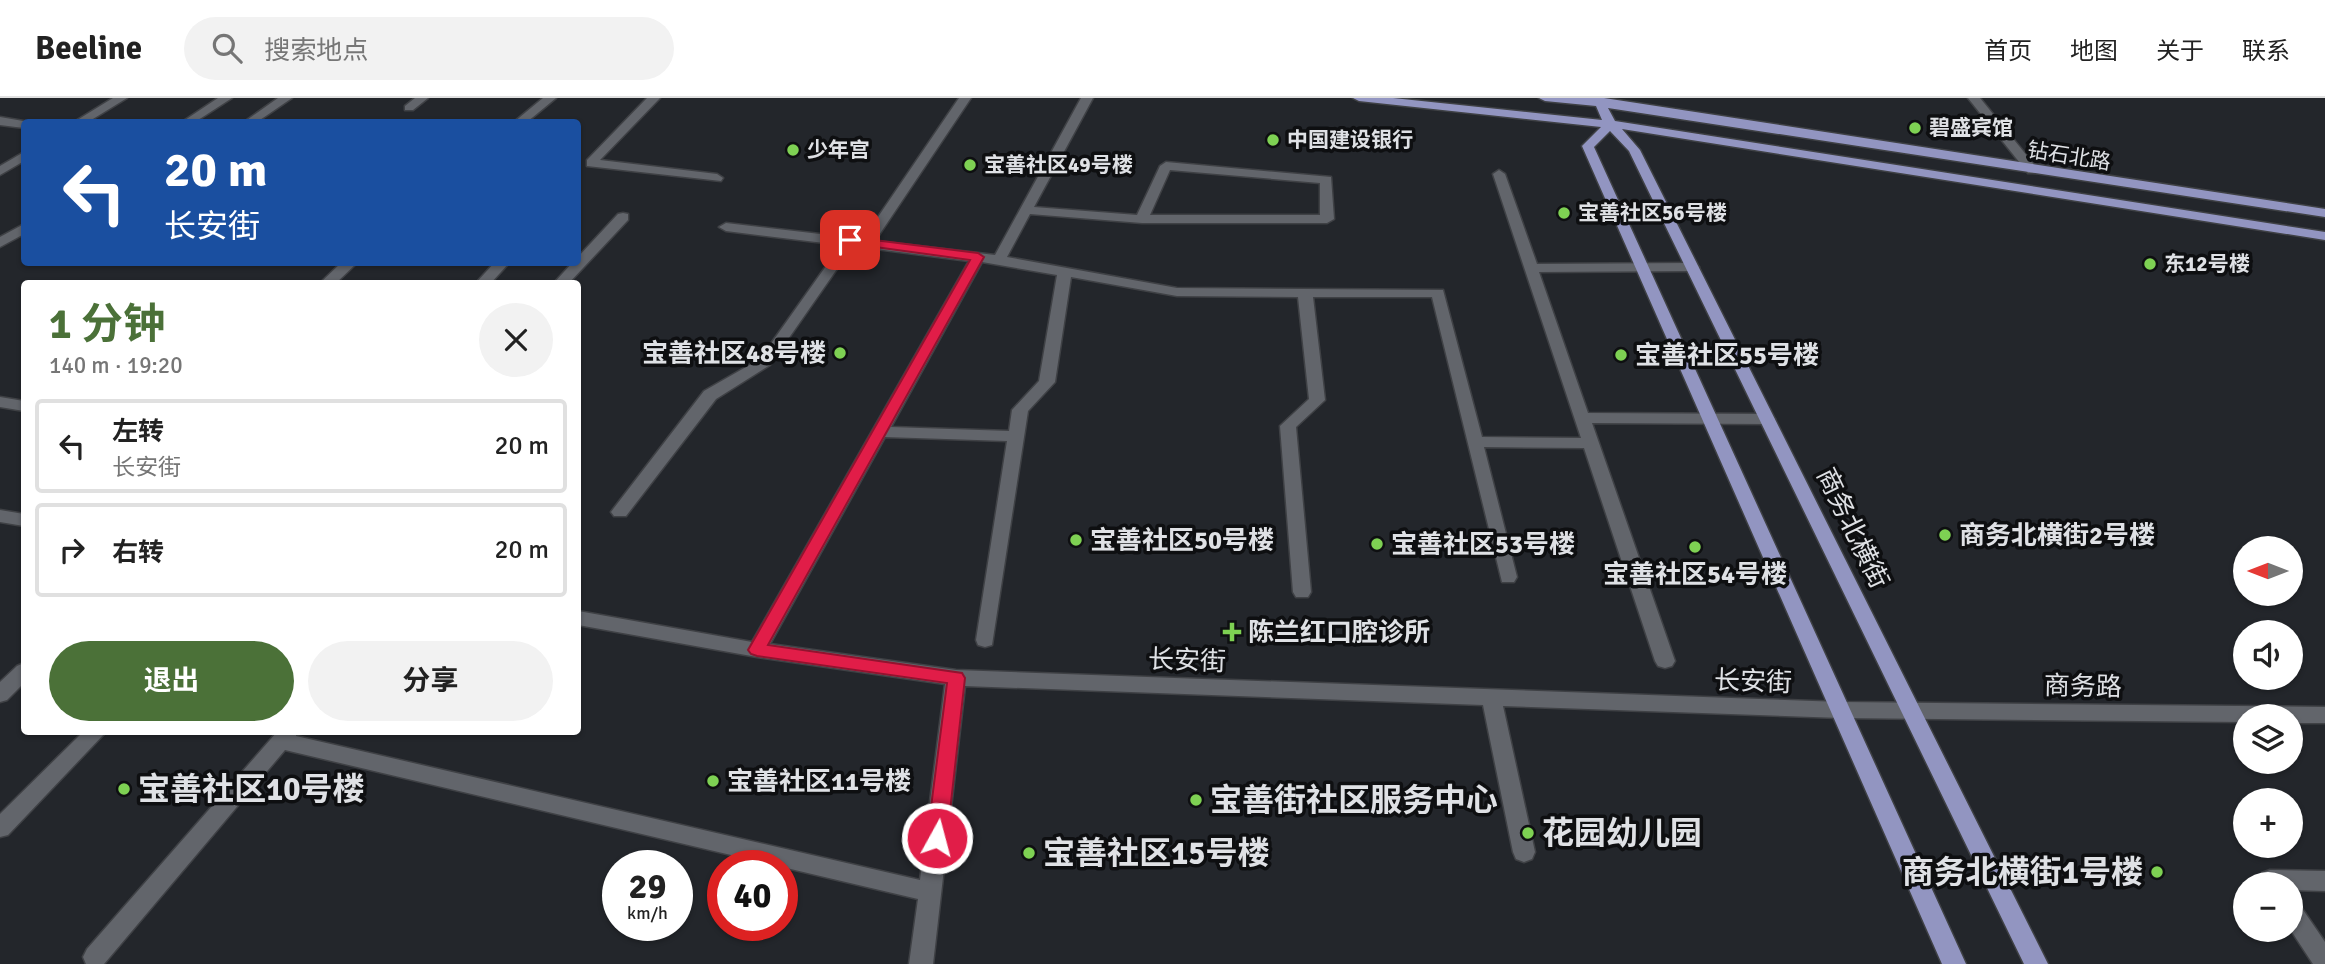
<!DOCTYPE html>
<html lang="zh">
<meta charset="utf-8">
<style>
:root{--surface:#fff;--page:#f2f2f2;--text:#222;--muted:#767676;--line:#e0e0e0;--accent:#4b7138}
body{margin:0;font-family:Signika,"Noto Sans SC",sans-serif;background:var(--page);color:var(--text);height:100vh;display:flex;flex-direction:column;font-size:26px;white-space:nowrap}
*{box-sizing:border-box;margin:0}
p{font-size:23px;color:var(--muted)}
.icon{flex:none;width:38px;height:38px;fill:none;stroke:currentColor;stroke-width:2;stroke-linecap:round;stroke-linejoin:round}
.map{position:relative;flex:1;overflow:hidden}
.panel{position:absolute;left:21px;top:182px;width:560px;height:455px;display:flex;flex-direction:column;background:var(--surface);border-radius:7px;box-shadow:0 2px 5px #0004}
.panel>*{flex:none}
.top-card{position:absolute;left:21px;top:21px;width:560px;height:147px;border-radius:7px;box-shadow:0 2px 5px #0004;background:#1a4fa0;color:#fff;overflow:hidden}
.needle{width:46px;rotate:270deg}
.controls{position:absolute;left:2233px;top:438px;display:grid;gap:14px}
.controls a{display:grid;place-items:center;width:70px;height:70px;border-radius:50%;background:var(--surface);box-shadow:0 2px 5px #0004;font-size:35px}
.speed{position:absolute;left:602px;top:752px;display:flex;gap:14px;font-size:35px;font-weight:700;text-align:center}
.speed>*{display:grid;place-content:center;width:91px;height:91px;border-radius:50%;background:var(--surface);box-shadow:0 2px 5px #0004;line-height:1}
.speed small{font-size:18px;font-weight:400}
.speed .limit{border:10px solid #d22;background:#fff;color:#111}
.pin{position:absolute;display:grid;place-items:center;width:60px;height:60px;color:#fff;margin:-30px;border-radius:14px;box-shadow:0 4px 10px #0006}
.me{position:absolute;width:77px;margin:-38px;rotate:7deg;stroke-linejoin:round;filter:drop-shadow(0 0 5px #0008)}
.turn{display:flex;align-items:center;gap:24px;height:147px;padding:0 28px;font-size:32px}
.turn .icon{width:91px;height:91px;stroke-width:2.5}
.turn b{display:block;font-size:49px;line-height:60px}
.round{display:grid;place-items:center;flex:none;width:74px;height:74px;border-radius:37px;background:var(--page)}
.summary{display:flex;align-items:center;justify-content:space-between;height:119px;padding:0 28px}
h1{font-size:42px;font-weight:700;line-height:52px;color:var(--accent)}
.button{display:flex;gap:14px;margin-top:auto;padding:14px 28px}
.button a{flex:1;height:80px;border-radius:42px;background:var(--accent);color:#fff;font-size:28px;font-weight:700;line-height:80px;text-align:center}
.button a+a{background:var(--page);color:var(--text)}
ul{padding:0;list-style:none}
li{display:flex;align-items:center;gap:21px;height:94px;margin:0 14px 10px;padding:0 14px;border:4px solid var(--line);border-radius:7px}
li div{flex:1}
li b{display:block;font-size:26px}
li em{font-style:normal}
header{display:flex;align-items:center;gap:42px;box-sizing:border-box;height:98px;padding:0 35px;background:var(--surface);border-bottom:2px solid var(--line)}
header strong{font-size:33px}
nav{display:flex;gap:38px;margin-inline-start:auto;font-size:24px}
.search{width:490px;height:63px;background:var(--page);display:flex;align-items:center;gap:18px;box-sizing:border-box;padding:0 24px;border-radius:38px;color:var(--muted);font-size:26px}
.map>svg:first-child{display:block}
</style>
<header>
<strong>Beeline</strong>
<div class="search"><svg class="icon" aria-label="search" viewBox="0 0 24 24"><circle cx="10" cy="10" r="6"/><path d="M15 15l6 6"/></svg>搜索地点</div>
<nav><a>首页</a><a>地图</a><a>关于</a><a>联系</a></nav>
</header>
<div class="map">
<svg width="2325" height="866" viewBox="0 0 2325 866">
<rect width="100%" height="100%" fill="#23262b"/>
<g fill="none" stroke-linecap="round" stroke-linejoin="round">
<defs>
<g id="minor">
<path d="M113,0H127L88,24H74Z"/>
<path d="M218,0H232L195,24H182Z"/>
<path d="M278,0H292L257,24H244Z"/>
<path d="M415,0H428L413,12H405V8Z"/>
<path d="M543,0H556L527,24H514Z"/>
<path d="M647,0H660L600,62L717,76L723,80L721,83L587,68V62Z"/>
<path d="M959,0H971L875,143L995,157L1081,0H1093L1034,109L1137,117L1160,68L1166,64L1331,79L1334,121L1327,125H1142L1030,116L1007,159L1177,190L1443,192L1482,339L1581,340L1493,76L1499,72L1505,76L1537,166L1692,165L1699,169L1692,173L1539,174L1588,315L1767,316L1775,321L1767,326L1592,325L1675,563L1672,568L1665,570L1658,568L1655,563L1584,350L1484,349L1517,479L1514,484H1502L1432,199H1313L1325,302L1296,329L1311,494L1308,499H1296L1293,494L1280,328L1309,301L1298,199L1177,198L1071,179L1055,284L1028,313L992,547L985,549L978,547L976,542L1007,343L885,339L770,546L956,572L1841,604L2325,609V625H2291V618H2245V624L1841,620L1503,608L1535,754L1532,761L1524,764L1516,761L1513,754L1483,607L965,588L933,866H909L918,801L285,652L104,866H86L83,859L87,851L277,634H296V638L920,782L945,586L757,559L578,527V513L752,544L969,163L853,148L770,267L716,301L626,418H614L611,414L614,410L704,293L760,261L841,147L726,133L719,129L726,125L863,141ZM1170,72L1320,85V117H1150ZM982,164L1057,177L1039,283L1012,312L1009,333L891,329Z"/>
<path d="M1968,0H1980L2036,69V75H2028Z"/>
<path d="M0,19L29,24H24V30L0,27Z"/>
<path d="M24,54V63L0,77V68Z"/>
<path d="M623,115L628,116V122L568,186H553L573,164H578V159L618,116Z"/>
<path d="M24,126V136L0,149V139Z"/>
<path d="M342,164H358L335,186H319Z"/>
<path d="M495,164H510L490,186H475Z"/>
<path d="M0,299L24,303V313L0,309Z"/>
<path d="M0,412L24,416V428L0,424Z"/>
<path d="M24,565V585L7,602L0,604V584L17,568Z"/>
<path d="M83,634H106L8,737L0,739V716Z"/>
<path d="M2270,772L2325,773V793L2291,792V786H2261L2259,782L2262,775Z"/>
<path d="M2291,803L2299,806L2325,844V866H2313L2290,831Z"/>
</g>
<path id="major" d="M1353,0H1393L1602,22L1596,8L1545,3L1539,0H1604L2325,111V119L1608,10L1615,23L2325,134V142L1622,31L1640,52L2048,866H2024L1629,53L1610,33L1594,49L1966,866H1942L1582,48L1601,29L1359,3Z"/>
</defs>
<use href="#minor" stroke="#3f4145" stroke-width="3"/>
<use href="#major" stroke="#3f4145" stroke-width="3"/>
<use href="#minor" fill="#62656b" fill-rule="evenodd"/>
<use href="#major" fill="#9295c1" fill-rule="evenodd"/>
</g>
<path fill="#e11d48" stroke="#92132f" stroke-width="2" d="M850,139L978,155L984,159L768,547L962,575L965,580L947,740L944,746L937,749L930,746L927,740L947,585L757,558L751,556L748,552L970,162L846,145L844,142Z"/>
<g fill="#7ed153" stroke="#0e0f11" stroke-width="2.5">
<circle cx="1915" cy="30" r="7"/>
<circle cx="1273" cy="42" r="7"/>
<circle cx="793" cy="52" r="7"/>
<circle cx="970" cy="67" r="7"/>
<circle cx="1564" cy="115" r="7"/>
<circle cx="2150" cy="166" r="7"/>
<circle cx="840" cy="255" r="7"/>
<circle cx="1621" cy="257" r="7"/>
<circle cx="1945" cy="437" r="7"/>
<circle cx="1076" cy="442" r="7"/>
<circle cx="1377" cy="446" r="7"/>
<circle cx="1695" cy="449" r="7"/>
<path d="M1228.5 523.5h7v7h7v7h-7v7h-7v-7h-7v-7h7z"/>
<circle cx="713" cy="683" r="7"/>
<circle cx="124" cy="691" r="7"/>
<circle cx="1196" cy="702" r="7"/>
<circle cx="1528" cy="735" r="7"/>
<circle cx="1029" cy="755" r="7"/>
<circle cx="2157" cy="774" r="7"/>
</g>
<g text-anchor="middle" stroke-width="7" stroke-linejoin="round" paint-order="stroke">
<g font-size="21" font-weight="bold" fill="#dfe1e5" stroke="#0e0f11" text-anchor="start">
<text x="1929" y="37">碧盛宾馆</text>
<text x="1287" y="49">中国建设银行</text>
<text x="807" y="59">少年宫</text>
<text x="984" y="74">宝善社区49号楼</text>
<text x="1578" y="122">宝善社区56号楼</text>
<text x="2164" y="173">东12号楼</text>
</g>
<g font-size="21" fill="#dfe1e5" stroke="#0e0f11">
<text transform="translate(2069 58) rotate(9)" y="7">钻石北路</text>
</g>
<g font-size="26" font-weight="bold" fill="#dfe1e5" stroke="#0e0f11" text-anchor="start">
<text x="826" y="264" text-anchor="end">宝善社区48号楼</text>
<text x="1635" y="266">宝善社区55号楼</text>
<text x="1959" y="446">商务北横街2号楼</text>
<text x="1090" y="451">宝善社区50号楼</text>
<text x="1391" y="455">宝善社区53号楼</text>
<text x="1695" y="485" text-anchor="middle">宝善社区54号楼</text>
<text x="1248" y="543">陈兰红口腔诊所</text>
<text x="727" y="692">宝善社区11号楼</text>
</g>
<g font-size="26" fill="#dfe1e5" stroke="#0e0f11">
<text transform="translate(1853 430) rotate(64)" y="9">商务北横街</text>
<text transform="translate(1187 562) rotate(2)" y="9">长安街</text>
<text transform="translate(1753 583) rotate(2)" y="9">长安街</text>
<text transform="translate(2083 588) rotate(1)" y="9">商务路</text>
</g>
<g font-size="32" font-weight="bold" fill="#dfe1e5" stroke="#0e0f11" text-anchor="start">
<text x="138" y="702">宝善社区10号楼</text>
<text x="1210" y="713">宝善街社区服务中心</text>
<text x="1542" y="746">花园幼儿园</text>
<text x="1043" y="766">宝善社区15号楼</text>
<text x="2143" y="785" text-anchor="end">商务北横街1号楼</text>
</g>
</g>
</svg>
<div class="controls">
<a><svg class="needle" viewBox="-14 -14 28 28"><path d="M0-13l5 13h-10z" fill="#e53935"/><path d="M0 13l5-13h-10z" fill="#767676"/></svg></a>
<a><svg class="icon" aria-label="sound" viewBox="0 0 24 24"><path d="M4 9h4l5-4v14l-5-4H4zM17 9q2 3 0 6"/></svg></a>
<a><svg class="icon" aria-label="layers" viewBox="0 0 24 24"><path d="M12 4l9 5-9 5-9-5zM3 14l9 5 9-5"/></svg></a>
<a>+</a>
<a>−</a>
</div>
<div class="speed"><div>29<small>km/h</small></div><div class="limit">40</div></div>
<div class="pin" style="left:850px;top:142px;background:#d93025"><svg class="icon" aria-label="arrive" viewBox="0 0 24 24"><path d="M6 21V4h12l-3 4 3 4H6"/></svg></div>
<svg class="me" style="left:937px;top:740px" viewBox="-20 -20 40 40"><circle r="17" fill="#e11d48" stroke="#fff" stroke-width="3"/><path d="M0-11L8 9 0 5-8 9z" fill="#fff"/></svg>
<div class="top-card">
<div class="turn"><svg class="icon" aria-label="left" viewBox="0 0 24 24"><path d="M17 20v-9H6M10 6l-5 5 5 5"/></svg><div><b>20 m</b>长安街</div></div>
</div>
<section class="panel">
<div class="summary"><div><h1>1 分钟</h1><p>140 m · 19:20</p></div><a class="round"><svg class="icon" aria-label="close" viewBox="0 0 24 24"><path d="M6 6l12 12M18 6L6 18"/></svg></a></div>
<ul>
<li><svg class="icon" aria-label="left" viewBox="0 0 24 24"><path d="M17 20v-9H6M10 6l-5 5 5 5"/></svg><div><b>左转</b><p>长安街</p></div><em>20 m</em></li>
<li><svg class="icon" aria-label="right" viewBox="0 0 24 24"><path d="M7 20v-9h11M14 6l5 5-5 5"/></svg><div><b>右转</b></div><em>20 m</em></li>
</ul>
<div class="button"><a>退出</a><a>分享</a></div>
</section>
</div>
